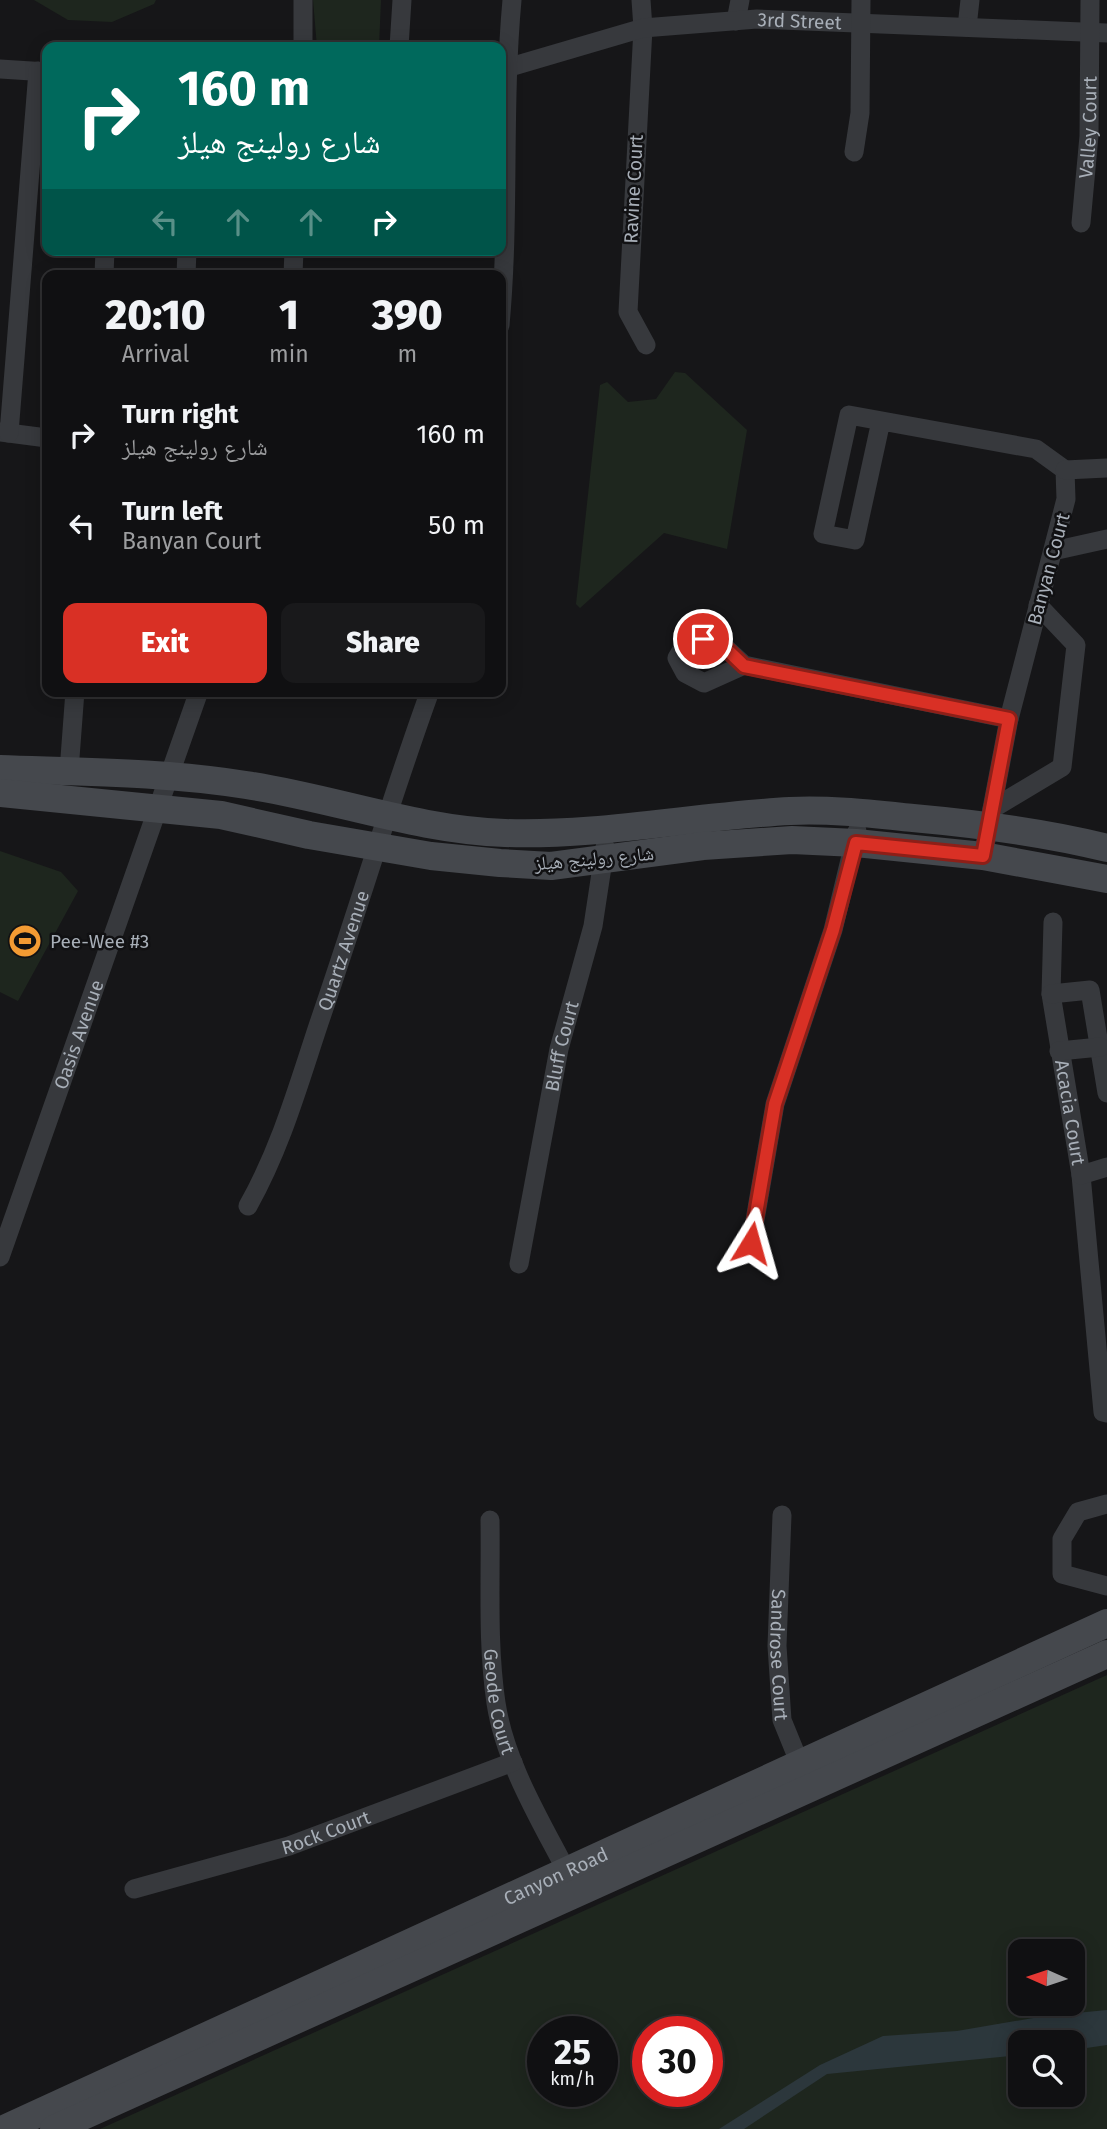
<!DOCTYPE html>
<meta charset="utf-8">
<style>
:root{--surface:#101012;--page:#19191b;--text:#f1f3f6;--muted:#9c9d9f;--line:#303032;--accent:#d93025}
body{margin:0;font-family:"Fira Sans","Noto Naskh Arabic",sans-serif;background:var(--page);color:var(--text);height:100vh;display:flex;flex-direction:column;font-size:26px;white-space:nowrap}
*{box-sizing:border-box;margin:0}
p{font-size:23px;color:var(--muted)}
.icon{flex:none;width:38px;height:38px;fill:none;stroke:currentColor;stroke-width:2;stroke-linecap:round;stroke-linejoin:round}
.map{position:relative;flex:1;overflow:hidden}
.panel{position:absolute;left:42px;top:270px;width:464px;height:427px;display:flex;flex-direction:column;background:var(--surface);border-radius:14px;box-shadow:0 4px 18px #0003,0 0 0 2px var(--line)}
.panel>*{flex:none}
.banner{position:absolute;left:42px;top:42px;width:464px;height:214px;border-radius:14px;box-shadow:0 4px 18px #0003,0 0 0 2px var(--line);background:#00695c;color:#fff;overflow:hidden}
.needle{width:46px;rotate:273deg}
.buttons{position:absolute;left:1008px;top:1939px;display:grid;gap:14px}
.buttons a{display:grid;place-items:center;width:77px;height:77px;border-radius:14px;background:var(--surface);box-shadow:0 4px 18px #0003,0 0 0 2px var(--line);font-size:35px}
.speed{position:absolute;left:527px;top:2016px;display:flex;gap:14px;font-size:35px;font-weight:700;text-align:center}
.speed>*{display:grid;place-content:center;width:91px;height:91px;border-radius:50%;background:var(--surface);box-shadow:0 4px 18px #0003,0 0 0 2px var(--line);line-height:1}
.speed small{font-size:18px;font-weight:400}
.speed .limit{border:10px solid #d22;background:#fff;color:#111}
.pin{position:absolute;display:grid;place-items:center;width:60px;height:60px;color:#fff;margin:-30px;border:4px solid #fff;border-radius:50%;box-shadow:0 2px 7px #0007}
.me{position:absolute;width:77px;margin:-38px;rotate:8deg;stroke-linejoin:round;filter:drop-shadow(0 0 5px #0008)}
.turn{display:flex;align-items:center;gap:24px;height:147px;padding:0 21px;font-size:32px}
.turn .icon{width:91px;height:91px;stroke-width:2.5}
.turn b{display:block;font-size:49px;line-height:60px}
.lanes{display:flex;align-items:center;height:66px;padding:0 21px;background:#0003;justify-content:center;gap:35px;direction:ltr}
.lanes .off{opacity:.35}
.eta{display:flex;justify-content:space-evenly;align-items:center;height:119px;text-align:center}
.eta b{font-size:42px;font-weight:800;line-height:49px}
.cta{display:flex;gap:14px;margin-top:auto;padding:14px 21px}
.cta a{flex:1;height:80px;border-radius:14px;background:var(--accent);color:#fff;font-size:28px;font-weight:800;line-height:80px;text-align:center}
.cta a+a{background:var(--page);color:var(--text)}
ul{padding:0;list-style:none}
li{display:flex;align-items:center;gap:21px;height:91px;padding:0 21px}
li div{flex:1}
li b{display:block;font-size:26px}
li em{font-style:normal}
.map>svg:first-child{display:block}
</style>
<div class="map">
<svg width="1107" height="2129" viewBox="0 0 1107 2129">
<rect width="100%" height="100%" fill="#161618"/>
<g fill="#1e261e" fill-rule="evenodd">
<path d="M34,0H156L154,4L112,22L68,20Z"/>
<path d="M313,0H381L379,47H317Z"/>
<path d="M675,372L685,373L747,430L727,549L664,533L580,608L576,604L600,385L607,382L628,402L656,399Z"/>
<path d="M0,851L61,872L78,891L18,1001L0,992Z"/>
<path d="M1107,1675V2129H100ZM1020,1951H1073V2004H1020ZM542,2032H602V2091H542ZM648,2032H707V2091H648ZM1020,2042H1073V2095H1020Z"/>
</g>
<path fill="#2c373c" d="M1107,2010V2045L1073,2050V2042H1020V2055L827,2074L744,2129H719L820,2065L883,2036L957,2031L1045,2016Z"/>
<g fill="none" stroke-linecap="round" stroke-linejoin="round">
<g stroke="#37393d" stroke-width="19">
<path d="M641,0L643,28L628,312L646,345"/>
<path d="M736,21L740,0"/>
<path d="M967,27L970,0"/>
<path d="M303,47V0"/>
<path d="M399,47L402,0"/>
<path d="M0,69L47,72"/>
<path id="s1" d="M500,70L643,28L757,19L1107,33"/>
<path d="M854,152L860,113L861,0"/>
<path id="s2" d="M1081,223L1089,136L1090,0"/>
<path d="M104,275L105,250"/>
<path d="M186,275L187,250"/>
<path d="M293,275L294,250"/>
<path d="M500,325C510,217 502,108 512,0"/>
<path d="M881,421L855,540L823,534L849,415L1036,449L1065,470L1066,499L1009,719L983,856"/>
<path d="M0,432L47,438"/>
<path d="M9,433L38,71"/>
<path d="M1065,470L1107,468"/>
<path d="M1053,551L1107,539"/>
<path d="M744,665L704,683L685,673L677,658L689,638L717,640L744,665L1009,719"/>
<path d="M69,771L75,691"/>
<path d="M992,809L1062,767L1076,645L1038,605"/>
<path id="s3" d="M1053,922L1051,994L1081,1175L1103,1412L1107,1413"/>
<path d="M1051,994L1090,990L1107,1093"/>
<path d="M1059,1051L1100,1047"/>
<path d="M1081,1175L1107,1167"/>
<path id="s4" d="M248,1206C281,1147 298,1086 319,1023C357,913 390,801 430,691"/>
<path d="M751,1243L775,1104L833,930L857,831"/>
<path id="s5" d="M0,1257L199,691"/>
<path id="s6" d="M519,1264L559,1049L593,926L605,847"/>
<path d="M1107,1504L1078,1512L1062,1539V1574L1107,1586"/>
<path id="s7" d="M782,1515L777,1646L782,1720L804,1774"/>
<path id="s8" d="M490,1520C491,1581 487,1642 496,1703C505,1762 539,1818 566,1870"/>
<path id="s9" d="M134,1889L289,1846L513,1762"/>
</g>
<g stroke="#45484d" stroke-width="28">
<path d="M0,769C82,772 165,772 246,785C333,798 417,830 505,833C600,836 695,816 790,811C831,809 873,814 913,818C979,824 1043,832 1107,848"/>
<path d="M0,793L221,815L309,835L431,856L500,863L551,866L703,846L792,840L856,843L983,856L1107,879"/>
<path id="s10" d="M4,2129L1107,1623"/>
<path d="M54,2129L1107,1654"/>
</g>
</g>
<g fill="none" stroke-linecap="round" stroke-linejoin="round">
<defs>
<path id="route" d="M703,639L717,640L744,666L1009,719L983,856L856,843L833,930L775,1104L751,1243"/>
</defs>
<use href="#route" stroke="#8d1f18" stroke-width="18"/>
<use href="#route" stroke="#d93025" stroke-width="12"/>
</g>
<defs>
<symbol id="stadium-disc" viewBox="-11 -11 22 22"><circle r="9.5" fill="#f39b33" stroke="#111113"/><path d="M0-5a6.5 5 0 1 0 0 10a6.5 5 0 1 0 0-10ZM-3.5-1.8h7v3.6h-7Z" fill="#111"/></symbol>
</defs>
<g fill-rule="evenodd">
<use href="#stadium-disc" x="6" y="922" width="38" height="38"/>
</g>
<g text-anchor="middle" stroke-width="5" stroke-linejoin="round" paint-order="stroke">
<g font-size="19" fill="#a8afb8" stroke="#111113">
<text dy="7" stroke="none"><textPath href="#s1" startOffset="306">3rd Street</textPath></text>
<text dy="7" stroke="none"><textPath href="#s2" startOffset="96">Valley Court</textPath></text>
<text transform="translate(633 189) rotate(-87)" y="7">Ravine Court</text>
<text transform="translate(1048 569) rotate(-75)" y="7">Banyan Court</text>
<text transform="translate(594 858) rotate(-5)" y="7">شارع رولينج هيلز</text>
<text dy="7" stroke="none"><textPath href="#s4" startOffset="273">Quartz Avenue</textPath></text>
<text dy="7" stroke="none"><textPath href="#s5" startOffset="236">Oasis Avenue</textPath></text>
<text dy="7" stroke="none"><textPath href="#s6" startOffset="222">Bluff Court</textPath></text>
<text dy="7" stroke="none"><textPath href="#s3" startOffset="192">Acacia Court</textPath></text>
<text dy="7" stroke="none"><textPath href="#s7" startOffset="140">Sandrose Court</textPath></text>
<text dy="7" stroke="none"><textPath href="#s8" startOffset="182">Geode Court</textPath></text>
<text dy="7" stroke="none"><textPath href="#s9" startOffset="200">Rock Court</textPath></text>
<text dy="7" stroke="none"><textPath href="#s10" startOffset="607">Canyon Road</textPath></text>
</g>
<g font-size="19" fill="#a8afb8" stroke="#111113" text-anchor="start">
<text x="50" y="948">Pee-Wee #3</text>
</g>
</g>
</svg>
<div class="buttons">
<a><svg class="needle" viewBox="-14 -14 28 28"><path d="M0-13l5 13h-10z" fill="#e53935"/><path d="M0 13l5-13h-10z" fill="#9c9d9f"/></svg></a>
<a><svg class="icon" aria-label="search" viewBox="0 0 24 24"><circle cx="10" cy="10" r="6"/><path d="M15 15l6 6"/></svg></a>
</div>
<div class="speed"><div>25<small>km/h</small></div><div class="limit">30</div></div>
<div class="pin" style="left:703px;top:639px;background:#d93025"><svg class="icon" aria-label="arrive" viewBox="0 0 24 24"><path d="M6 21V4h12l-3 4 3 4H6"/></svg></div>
<svg class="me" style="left:751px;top:1243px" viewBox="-20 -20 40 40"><path d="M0-17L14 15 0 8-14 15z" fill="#d93025" stroke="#fff" stroke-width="4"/></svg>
<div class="banner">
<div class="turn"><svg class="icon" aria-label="right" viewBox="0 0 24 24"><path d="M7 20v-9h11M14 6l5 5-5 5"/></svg><div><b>160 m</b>شارع رولينج هيلز</div></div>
<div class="lanes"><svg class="icon off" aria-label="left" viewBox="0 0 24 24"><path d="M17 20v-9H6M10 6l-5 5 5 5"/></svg><svg class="icon off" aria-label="ahead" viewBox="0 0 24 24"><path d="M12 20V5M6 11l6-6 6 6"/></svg><svg class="icon off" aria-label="ahead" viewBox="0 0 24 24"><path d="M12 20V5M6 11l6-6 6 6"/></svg><svg class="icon" aria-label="right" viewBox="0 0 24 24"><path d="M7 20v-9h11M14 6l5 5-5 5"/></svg></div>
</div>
<section class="panel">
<div class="eta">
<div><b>20:10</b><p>Arrival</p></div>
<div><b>1</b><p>min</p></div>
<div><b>390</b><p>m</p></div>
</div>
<ul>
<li><svg class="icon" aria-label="right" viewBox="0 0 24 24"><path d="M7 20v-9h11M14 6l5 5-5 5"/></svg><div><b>Turn right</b><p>شارع رولينج هيلز</p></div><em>160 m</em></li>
<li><svg class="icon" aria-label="left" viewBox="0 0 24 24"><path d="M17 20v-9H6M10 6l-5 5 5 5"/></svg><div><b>Turn left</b><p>Banyan Court</p></div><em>50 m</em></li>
</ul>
<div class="cta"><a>Exit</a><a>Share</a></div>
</section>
</div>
